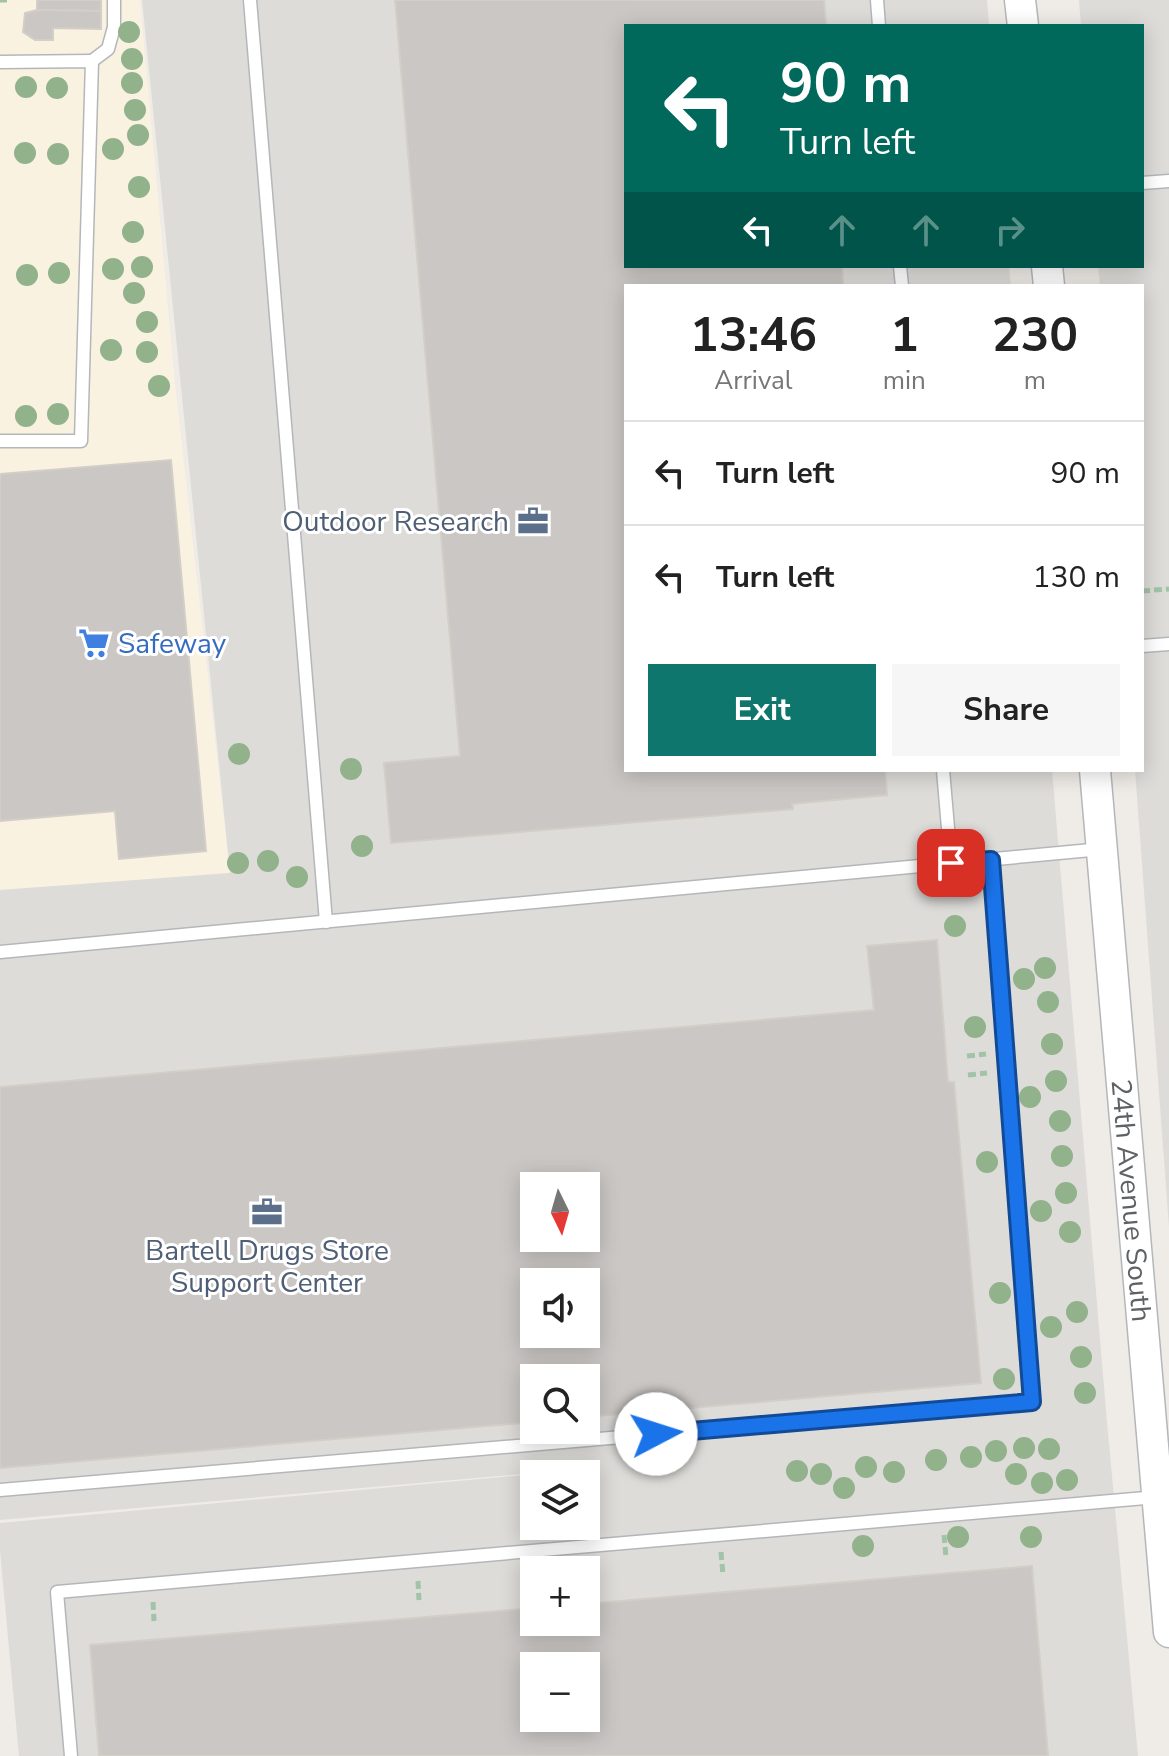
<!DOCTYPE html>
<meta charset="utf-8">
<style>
:root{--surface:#fff;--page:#f6f6f6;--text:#222;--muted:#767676;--line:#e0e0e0;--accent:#0f766e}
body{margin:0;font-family:"Nunito Sans",sans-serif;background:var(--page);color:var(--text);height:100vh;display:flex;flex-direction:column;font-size:30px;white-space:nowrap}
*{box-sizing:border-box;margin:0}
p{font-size:26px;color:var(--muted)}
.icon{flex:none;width:44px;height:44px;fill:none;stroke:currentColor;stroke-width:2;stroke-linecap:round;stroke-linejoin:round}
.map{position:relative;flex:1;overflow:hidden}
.side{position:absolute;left:624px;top:284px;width:520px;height:488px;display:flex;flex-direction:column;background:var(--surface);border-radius:0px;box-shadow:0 4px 20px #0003}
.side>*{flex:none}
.top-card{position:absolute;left:624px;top:24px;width:520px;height:244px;border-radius:0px;box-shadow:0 4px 20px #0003;background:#00695c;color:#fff;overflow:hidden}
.needle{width:52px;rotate:175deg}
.controls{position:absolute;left:520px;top:1172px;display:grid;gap:16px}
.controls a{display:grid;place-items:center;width:80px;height:80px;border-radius:0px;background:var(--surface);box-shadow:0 4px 20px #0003;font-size:40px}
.pin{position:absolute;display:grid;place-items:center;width:68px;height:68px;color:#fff;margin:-34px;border-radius:16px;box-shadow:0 4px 12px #0006}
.me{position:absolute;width:88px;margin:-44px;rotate:85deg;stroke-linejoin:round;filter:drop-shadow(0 0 6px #0008)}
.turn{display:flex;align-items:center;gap:28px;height:168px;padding:0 24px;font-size:36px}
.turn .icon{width:104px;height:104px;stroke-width:2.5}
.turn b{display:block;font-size:56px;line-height:68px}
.lanes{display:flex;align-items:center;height:76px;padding:0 24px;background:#0003;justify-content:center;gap:40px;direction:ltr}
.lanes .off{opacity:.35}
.eta{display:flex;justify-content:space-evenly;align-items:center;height:136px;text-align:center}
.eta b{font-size:48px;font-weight:700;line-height:56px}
.action{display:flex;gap:16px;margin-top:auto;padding:16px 24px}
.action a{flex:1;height:92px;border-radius:0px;background:var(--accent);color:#fff;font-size:32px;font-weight:700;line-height:92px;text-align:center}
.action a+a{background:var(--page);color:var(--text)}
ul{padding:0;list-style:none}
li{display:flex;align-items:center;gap:24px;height:104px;padding:0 24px;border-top:2px solid var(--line)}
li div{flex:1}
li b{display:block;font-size:30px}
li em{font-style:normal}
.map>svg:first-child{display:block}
</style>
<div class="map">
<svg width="1169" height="1756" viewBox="0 0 1169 1756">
<rect width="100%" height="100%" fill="#efece7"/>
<path fill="#faf2e1" d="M0,0H140L174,375L230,873L0,890Z"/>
<g fill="#dedcd9" fill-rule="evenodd">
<path d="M142,0H987L989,26H626V266H1009L1011,286H626V770H1052L1107,1422L1138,1756H19L0,1551V1523L534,1474V1526H586V1474H536L567,1470L0,1520V890L230,873ZM534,1186H586V1238H534ZM534,1282H586V1334H534ZM534,1378H586V1430H534ZM534,1570H586V1622H534ZM534,1666H586V1718H534Z"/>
<path d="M1079,0H1169V1227L1135,770H1142V286H1100L1098,266H1142V26H1081Z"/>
</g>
<g fill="#cac7c4" stroke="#d3cec6" stroke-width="2" fill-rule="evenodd">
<path d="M37,0H101V11L37,10Z"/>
<path d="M395,0H824L826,26H626V266H842L843,286H626V770H885L887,795L792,804L793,809L391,843L384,763L460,756Z"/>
<path d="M37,10L101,11V29L53,28V40H35L23,32L25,13Z"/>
<path d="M171,460L206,851L119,859L115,811L0,821V474Z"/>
<path d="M937,940L948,1082H954L981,1383L586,1417V1378H534V1422L0,1468V1087L874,1010L867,946ZM534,1186H586V1238H534ZM534,1282H586V1334H534Z"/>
<path d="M1032,1566L1048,1756H99L90,1645L534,1608V1622H586V1604ZM534,1666H586V1718H534Z"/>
</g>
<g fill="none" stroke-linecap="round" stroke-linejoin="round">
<defs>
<g id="service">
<path d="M250,0L326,922"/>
<path d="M877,0L879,26"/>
<path d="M92,61L108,49L114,27V0"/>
<path d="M0,62L92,61L81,441H0"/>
<path d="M1142,183L1169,181"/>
<path d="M900,266L902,286"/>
<path d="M1142,646L1169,644"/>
<path d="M943,770L951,863"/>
<path d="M0,952L1102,849"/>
<path d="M0,1490L1032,1402L991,860"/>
<path d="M71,1756L57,1592L1157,1497"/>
</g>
<g id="tertiary">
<path d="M1020,0L1023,26"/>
<path d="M1047,266L1049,286"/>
<path id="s1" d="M1095,770L1169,1632"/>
</g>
</defs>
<use href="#service" stroke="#b4b7ba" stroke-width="15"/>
<use href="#tertiary" stroke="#b4b7ba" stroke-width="33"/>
<g stroke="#a1c3a7" stroke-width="5" stroke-dasharray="8 4" stroke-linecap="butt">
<path d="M0,0H7"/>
<path d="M1142,591L1169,589"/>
<path d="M967,1056L986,1054"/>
<path d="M968,1075L987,1073"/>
<path d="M944,1535L946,1557"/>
<path d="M721,1552L723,1575"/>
<path d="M418,1581L419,1600"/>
<path d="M153,1602L154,1621"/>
</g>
<use href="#service" stroke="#fff" stroke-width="12"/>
<use href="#tertiary" stroke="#fff" stroke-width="30"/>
</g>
<g fill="#92b28c">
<circle cx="129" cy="32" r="11"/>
<circle cx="132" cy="59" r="11"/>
<circle cx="132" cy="83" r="11"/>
<circle cx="26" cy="87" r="11"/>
<circle cx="57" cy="88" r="11"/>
<circle cx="135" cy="110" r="11"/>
<circle cx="138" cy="135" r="11"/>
<circle cx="113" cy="149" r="11"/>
<circle cx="25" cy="153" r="11"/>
<circle cx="58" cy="154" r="11"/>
<circle cx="139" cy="187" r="11"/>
<circle cx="133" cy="232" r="11"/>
<circle cx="142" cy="267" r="11"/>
<circle cx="113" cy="269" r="11"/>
<circle cx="59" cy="273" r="11"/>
<circle cx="27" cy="275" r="11"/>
<circle cx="134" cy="293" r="11"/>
<circle cx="147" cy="322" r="11"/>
<circle cx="111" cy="350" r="11"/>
<circle cx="147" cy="352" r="11"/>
<circle cx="159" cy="386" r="11"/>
<circle cx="58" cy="414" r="11"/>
<circle cx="26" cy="416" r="11"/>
<circle cx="239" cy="754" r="11"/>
<circle cx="351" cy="769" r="11"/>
<circle cx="362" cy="846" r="11"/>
<circle cx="268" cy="861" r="11"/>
<circle cx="238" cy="863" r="11"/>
<circle cx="297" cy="877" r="11"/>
<circle cx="955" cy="926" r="11"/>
<circle cx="1045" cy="968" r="11"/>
<circle cx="1024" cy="979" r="11"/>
<circle cx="1048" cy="1002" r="11"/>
<circle cx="975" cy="1027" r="11"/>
<circle cx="1052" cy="1044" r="11"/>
<circle cx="1056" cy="1081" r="11"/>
<circle cx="1030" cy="1097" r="11"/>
<circle cx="1060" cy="1121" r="11"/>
<circle cx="1062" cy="1156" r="11"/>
<circle cx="987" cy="1162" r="11"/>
<circle cx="1066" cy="1193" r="11"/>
<circle cx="1041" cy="1211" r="11"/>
<circle cx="1070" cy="1232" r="11"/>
<circle cx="1000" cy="1293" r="11"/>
<circle cx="1077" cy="1312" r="11"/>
<circle cx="1051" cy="1327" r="11"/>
<circle cx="1081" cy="1357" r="11"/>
<circle cx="1004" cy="1379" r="11"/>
<circle cx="1085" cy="1393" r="11"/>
<circle cx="1024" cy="1448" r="11"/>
<circle cx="1049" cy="1449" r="11"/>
<circle cx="996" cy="1451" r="11"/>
<circle cx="971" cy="1457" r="11"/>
<circle cx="936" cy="1460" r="11"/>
<circle cx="866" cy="1467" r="11"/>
<circle cx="797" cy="1471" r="11"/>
<circle cx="894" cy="1472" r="11"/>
<circle cx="821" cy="1474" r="11"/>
<circle cx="1016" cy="1474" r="11"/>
<circle cx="1067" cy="1480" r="11"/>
<circle cx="1042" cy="1483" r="11"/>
<circle cx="844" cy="1488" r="11"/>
<circle cx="958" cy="1537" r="11"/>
<circle cx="1031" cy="1537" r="11"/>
<circle cx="863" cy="1546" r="11"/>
</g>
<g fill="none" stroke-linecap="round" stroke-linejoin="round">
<defs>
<path id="route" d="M656,1434L1032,1402L991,860L951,863"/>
</defs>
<use href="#route" stroke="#114b97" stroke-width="20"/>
<use href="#route" stroke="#1a73e8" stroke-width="14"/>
</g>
<defs>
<symbol id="office-bare" viewBox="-9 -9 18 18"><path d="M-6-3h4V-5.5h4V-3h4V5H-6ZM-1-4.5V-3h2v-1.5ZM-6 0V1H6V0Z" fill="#5c6f8a" stroke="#fff" stroke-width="2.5" paint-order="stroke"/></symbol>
<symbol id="supermarket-bare" viewBox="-9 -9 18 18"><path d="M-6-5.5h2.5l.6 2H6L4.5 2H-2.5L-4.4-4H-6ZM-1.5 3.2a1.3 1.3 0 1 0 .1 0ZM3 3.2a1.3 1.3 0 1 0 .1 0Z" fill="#3f7fe0" stroke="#fff" stroke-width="2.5" paint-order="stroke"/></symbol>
</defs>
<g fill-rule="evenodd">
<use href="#office-bare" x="511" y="499" width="44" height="44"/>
<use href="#supermarket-bare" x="72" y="621" width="44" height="44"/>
<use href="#office-bare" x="245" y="1190" width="44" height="44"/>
</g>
<g text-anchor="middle" stroke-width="6" stroke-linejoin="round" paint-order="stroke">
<g font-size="28" fill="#4e5e75" stroke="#fff" text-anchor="end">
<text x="509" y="531">Outdoor Research</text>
<text x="267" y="1260" text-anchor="middle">Bartell Drugs Store<tspan x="267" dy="32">Support Center</tspan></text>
</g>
<g font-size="28" fill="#366cbe" stroke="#fff" text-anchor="start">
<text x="118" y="653">Safeway</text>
</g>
<g font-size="28" fill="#5f6265" stroke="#fff">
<text dy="10" stroke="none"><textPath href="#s1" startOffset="432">24th Avenue South</textPath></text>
</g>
</g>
</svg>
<div class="controls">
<a><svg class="needle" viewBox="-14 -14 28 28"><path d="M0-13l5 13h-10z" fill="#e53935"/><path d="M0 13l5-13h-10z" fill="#767676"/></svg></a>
<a><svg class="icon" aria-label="sound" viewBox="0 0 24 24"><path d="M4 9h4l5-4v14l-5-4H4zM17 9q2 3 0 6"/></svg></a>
<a><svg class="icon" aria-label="search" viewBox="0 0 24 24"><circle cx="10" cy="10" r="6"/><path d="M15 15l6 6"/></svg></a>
<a><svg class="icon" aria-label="layers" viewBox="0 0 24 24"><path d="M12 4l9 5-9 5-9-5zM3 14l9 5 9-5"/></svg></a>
<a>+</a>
<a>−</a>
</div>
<div class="pin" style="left:951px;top:863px;background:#d93025"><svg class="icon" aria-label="arrive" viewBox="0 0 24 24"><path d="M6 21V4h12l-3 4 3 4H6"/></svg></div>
<svg class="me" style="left:656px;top:1434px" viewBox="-20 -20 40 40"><circle r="19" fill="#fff"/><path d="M0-13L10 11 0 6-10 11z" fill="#1a73e8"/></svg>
<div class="top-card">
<div class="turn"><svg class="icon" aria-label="left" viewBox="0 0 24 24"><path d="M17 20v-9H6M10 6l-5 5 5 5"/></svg><div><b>90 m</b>Turn left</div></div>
<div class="lanes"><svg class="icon" aria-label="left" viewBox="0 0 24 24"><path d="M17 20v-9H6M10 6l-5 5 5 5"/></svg><svg class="icon off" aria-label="ahead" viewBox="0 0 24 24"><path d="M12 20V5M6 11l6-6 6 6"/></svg><svg class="icon off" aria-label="ahead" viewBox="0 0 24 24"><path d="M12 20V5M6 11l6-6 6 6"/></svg><svg class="icon off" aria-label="right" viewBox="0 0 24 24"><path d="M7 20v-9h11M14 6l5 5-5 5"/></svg></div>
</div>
<section class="side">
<div class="eta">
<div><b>13:46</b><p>Arrival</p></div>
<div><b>1</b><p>min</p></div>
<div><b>230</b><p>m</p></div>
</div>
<ul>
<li><svg class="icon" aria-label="left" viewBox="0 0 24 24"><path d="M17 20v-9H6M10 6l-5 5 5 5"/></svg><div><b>Turn left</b></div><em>90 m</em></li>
<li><svg class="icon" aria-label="left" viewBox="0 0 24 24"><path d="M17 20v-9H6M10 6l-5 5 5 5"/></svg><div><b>Turn left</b></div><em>130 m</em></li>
</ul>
<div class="action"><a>Exit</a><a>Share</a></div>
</section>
</div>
